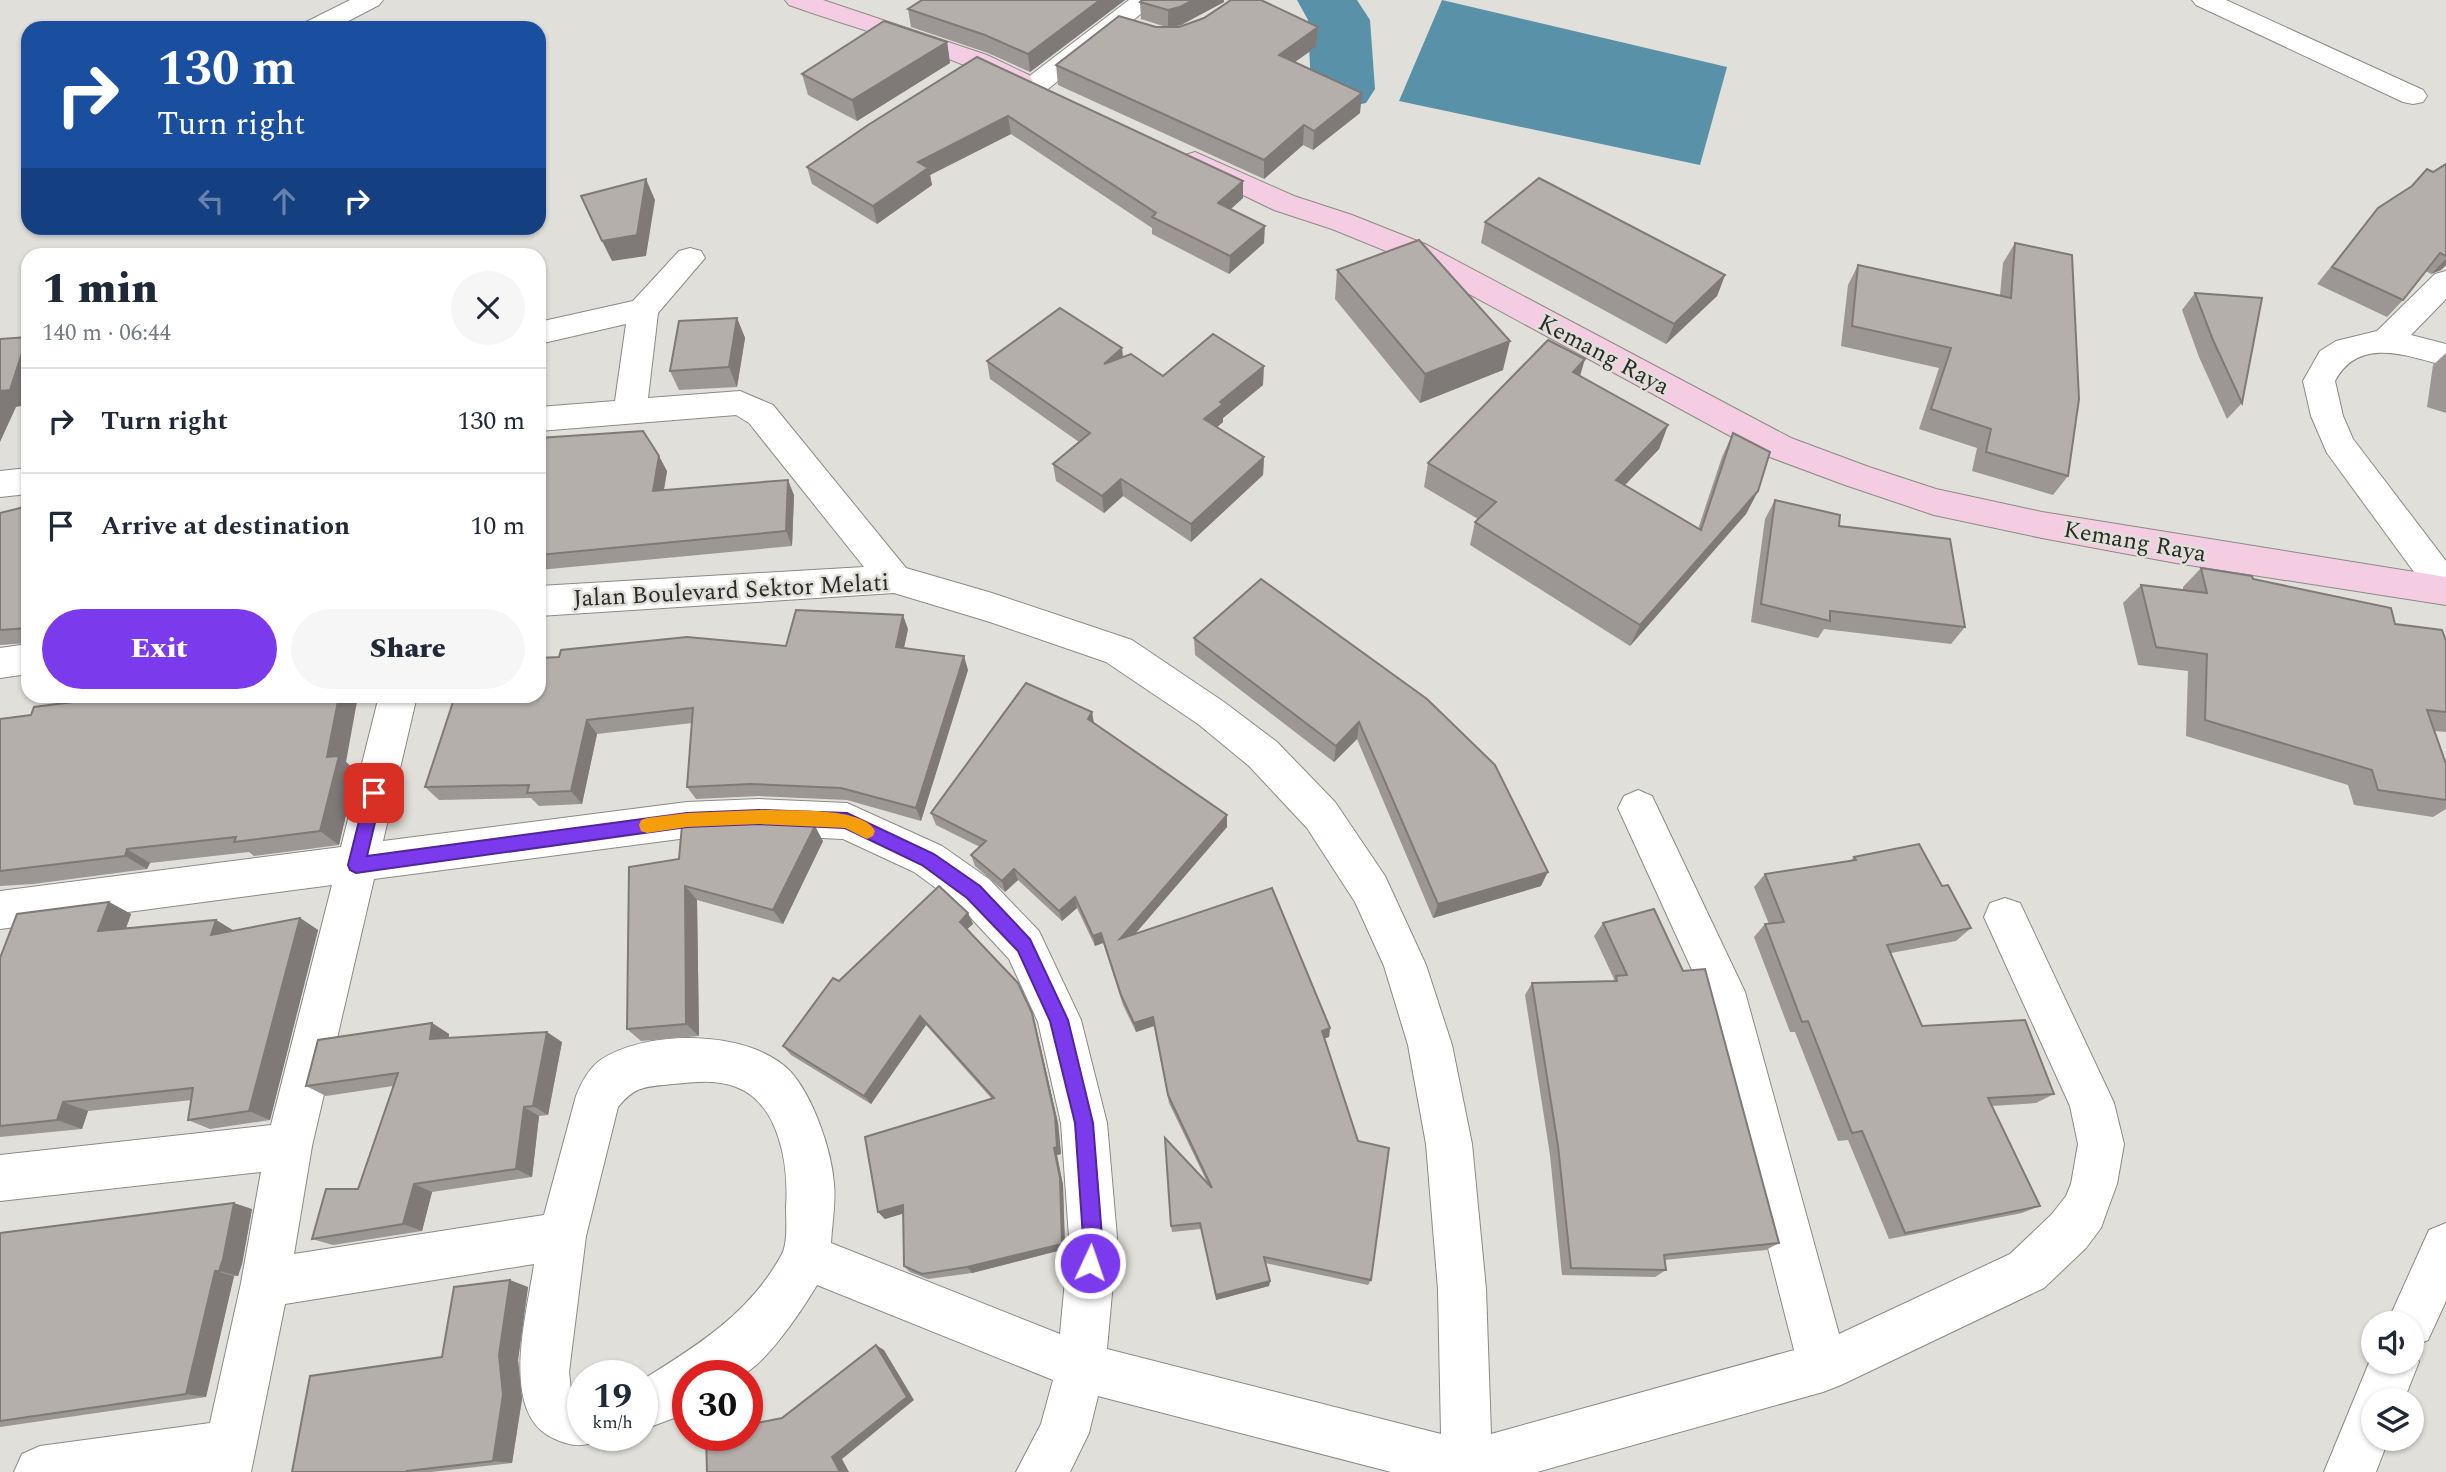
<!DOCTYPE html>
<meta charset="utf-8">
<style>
:root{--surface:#fff;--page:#f6f6f7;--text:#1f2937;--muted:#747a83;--line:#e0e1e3;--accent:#7c3aed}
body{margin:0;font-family:Spectral,serif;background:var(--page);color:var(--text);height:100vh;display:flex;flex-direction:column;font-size:26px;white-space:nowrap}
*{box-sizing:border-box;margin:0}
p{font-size:23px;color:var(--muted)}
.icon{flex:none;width:38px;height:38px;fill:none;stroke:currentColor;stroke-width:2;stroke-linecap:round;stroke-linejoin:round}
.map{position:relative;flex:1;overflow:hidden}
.panel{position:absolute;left:21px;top:248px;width:525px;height:455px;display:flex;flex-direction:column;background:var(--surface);border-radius:21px;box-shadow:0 2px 5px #0004}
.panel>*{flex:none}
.banner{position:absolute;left:21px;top:21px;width:525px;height:214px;border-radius:21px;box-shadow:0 2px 5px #0004;background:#1a4fa0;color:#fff;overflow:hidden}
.buttons{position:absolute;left:2361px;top:1311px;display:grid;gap:14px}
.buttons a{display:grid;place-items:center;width:63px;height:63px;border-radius:50%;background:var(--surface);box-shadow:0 2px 5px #0004;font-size:35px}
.speed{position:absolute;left:567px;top:1360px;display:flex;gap:14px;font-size:35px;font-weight:700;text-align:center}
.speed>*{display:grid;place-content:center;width:91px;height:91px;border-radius:50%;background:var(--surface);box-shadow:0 2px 5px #0004;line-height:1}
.speed small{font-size:18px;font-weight:400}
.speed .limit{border:10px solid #d22;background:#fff;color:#111}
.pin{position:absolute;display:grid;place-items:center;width:60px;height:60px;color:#fff;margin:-30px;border-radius:14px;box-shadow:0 4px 10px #0006}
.me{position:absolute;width:77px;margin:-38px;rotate:3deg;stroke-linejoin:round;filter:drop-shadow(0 0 5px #0008)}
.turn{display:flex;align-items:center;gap:24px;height:147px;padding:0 21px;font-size:32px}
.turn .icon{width:91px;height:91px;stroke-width:2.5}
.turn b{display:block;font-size:49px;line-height:60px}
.lanes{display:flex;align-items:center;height:66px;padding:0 21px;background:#0003;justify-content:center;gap:35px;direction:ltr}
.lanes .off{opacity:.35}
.round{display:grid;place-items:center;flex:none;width:74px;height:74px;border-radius:37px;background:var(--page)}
.summary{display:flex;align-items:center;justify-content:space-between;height:119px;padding:0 21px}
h1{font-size:42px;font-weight:800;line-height:52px}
.action{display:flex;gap:14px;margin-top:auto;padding:14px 21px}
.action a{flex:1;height:80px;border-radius:42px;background:var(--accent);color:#fff;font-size:28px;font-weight:800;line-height:80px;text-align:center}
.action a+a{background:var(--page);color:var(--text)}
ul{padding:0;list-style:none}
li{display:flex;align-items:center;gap:21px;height:105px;padding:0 21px;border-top:2px solid var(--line)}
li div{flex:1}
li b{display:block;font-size:26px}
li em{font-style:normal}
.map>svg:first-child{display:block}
</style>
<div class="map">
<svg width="2446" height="1472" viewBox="0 0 2446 1472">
<rect width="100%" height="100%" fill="#e1dfda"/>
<path fill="#5891a8" d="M1442,0L1727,67L1700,165L1399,101Z"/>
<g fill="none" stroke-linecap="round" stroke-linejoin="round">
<path fill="#5891a8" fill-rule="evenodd" d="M1297,0H1357L1370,20L1375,89L1366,103L1343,108L1320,103L1311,89L1308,20Z"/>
<defs>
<g id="street">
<path d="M350,0H383L379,5L335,28H302L306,22Z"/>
<path d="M1129,0H1158L1043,93L1033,95L1023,93L1019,87L1023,81Z"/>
<path d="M2192,0H2226L2423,90L2427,96L2423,102L2413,104L2403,102L2196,5Z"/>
<path d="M690,248L701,251L705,258L658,313L648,398L740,391L773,405L906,568L992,593L1132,640L1224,702L1277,742L1335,802L1385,876L1426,965L1452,1045L1472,1144L1486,1289L1491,1434L1794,1350L1703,994L1618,808L1624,796L1638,790L1652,796L1745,992L1839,1334L2010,1254L2052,1214L2066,1196L2071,1184L2078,1144L2070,1106L1984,917L1990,903L2005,898L2020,903L2114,1103L2124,1144L2117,1184L2107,1211L2101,1228L2086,1248L2044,1288L1841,1385L1823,1392L1537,1472H1391L1098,1396L1089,1433L1070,1472H1016L1041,1424L1053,1380L817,1285C804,1307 763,1370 738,1376C723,1379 703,1376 688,1376V1409L674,1418L642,1430V1380C697,1346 750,1313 782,1254C788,1242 786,1220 786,1207C789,1167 780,1103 736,1087C715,1079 695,1082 673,1084C646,1087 636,1085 618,1107L586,1236L569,1372L571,1390L576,1396L583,1397V1435H603L601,1440C582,1447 573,1447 555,1439C497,1415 528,1311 534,1264L285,1304L251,1472H14L22,1454L40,1446L210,1423L241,1283L261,1172L0,1201V1155L271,1125L332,885L0,929V891L341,847L379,696H417L383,841L687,802L759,799L847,803L942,846L989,879L1039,931L1081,1020L1107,1123L1117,1237L1107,1349L1441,1434L1438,1289L1426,1144L1408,1045L1384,966L1355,902L1307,828L1249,766L1198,724L1106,662L990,622L894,593L539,616V586L864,567L749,423L736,415L539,431V407L615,401L626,324L539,344V322L633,301L679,251ZM759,835L843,839L914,872L959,905L1009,959L1038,1022L1061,1123L1069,1237L1060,1334L831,1243C832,1224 836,1203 834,1184C832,1151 813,1096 790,1071C749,1029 645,1029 599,1061C588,1070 581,1083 576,1096L544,1215L294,1254L312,1146L374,879L687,838Z"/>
<path d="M2446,271V299L2411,335L2446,344V366C2407,356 2359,336 2335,381L2343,416L2353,439L2446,561V602L2433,598L2327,453L2311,416L2303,381L2320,351L2336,341L2377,331L2435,274Z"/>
<path d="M28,468V494L0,497V471Z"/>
<path d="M28,644V674L0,678V648Z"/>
<path d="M2446,1223V1301L2428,1340L2412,1347L2419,1362L2404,1400H2373V1438H2389L2376,1472H2324L2373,1353V1362H2412V1323H2387L2429,1230Z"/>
</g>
<g id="secondary">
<path d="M785,0H823L987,55L1029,75L1033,81L1029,87C1007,92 988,75 969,67C911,43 848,26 789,5Z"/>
<path d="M1195,152L1294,196L1352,215L1425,244L1791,438L1869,467L1936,489L2042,512L2446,577V605L2176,563L2042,538L1934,515L1845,485L1767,456L1403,258L1332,229L1274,210L1185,167L1181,161L1185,155Z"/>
</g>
</defs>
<use href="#street" stroke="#8b8a85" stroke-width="2"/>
<use href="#secondary" stroke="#8b8a85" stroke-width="2"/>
<use href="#street" fill="#fff" fill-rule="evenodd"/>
<use href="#secondary" fill="#f4cde3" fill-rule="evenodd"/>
</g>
<g fill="#9c9694">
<path d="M1125,0L1030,72L988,53L911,27L908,9Z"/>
<path d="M1224,0V2L1181,25L1171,27H1318L1316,47L1295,62L1360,113L1313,150L1303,145L1264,179L1058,85L1056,65L1156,27H1166L1141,19L1140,2Z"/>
<path d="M947,42L950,63L857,121L808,95L802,74Z"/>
<path d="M977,57L1243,198L1231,209L1264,243L1229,274L1152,234V228L1011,134L930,175L932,185L877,224L812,184L807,167Z"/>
<path d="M2446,164V265L2441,270L2431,274L2426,271L2403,300L2387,317L2317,284L2378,208Z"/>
<path d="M1485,222L1725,275L1717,296L1666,344L1481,243Z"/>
<path d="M2015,243L2068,476L2053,495L1972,471L1977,448L1919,429L1939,368L1841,346L1848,285L1858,265L2000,295L2003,263Z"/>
<path d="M1337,270L1503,370L1420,403L1335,299Z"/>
<path d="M2195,293L2242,403L2227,419L2199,357L2182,310Z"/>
<path d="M737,318L745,338L737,387L679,390L670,371Z"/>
<path d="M1122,348L1123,357L1163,376L1263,385L1223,418V422L1217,427L1264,457L1263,475L1191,542L1123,496L1104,513L1056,481L1053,464L1079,442L990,379L987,361Z"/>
<path d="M2446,353V413L2427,407L2433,365Z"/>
<path d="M1580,376L1668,425L1659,449L1625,485L1698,529L1722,457L1733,433L1758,491L1746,514L1630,646L1470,545L1475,522L1478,519L1424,487L1428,463Z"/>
<path d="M539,438L667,471L664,490L794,495L792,546L539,570Z"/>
<path d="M1775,500L1839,526L1965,627L1951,644L1824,629L1818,638L1751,622L1765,519Z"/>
<path d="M28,506V643L0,645V513Z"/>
<path d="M2201,568L2253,579L2446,641V732L2434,731L2446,764V809L2433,817L2354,805L2348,785L2186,736L2188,671L2138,665L2123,603L2141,585L2183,590V587Z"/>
<path d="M908,629L904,648L968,670L921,821L847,800L759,796L696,799L687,787L692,723L597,734L582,804L539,806L531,798L439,800L425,787L559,657L786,646Z"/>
<path d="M1194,638L1427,699L1541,886L1433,918L1357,739L1334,762L1195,655Z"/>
<path d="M1092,712L1094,723L1227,827L1135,934L1330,1028L1329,1037L1324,1038L1371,1280L1368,1285L1265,1263L1270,1281L1269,1286L1216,1300L1201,1229L1172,1232L1171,1226L1207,1182L1169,1103L1154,1026L1136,1032L1123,1005L1103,943L1095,946L1077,908L1062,921L1018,880L1005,892L975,866L971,855L980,847L936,825L931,813Z"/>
<path d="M0,719L346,762L356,771L339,845L254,856L249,852L150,863L147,869L33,884L0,886Z"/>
<path d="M823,841L783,924L697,900L699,1036L641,1041L627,1029L629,867Z"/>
<path d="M1854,857L1942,886L1971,928L1956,941L1891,953L1922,1026L2054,1094L2036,1103L1992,1106L2040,1206L2022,1213L1889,1239L1848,1140L1838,1141L1795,1032H1790L1754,937L1765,924H1769L1754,887L1765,874L1850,861Z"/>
<path d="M109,902L131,914L126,929L216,920L234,931L300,918L318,930L270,1120L210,1129L188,1120L192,1100L88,1111L82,1129L0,1137V958Z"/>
<path d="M968,913L973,924L967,929L1035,1023L1058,1123L1061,1154L1057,1155L1063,1185L1065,1249L972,1273L928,1279L910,1272L904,1266L903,1213L885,1219L878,1212L992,1099L926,1025L871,1104L791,1055L783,1046L839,981Z"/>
<path d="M1603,923L1779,1243L1766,1250L1664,1260L1666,1270L1655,1277L1562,1275L1550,1155L1525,995L1532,983L1613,981L1614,979L1594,936Z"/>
<path d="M432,1023L449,1034V1037L562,1042L548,1115L539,1116L532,1177L432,1192L422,1231L333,1245L312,1239L358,1189L393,1086L326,1096L306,1086Z"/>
<path d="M252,1209L242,1264L238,1276H234L206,1397L0,1427V1233Z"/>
<path d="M528,1287L518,1360L522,1399L512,1463L431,1472H292L442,1357Z"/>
</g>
<g fill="#7f7a78">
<path d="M1100,0H1125L1030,72L1028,54Z"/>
<path d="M1193,0H1224V2L1181,25L1168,28V10Z"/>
<path d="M1318,27L1316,47L1278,74L1279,55Z"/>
<path d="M947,42L950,63L857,121L852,100Z"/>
<path d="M1362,93L1360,113L1313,150L1314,131Z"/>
<path d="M1008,116L1011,134L930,175L932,185L877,224L873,206L918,162Z"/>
<path d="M1304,125L1303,145L1264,179V160Z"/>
<path d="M646,179L655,200L646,256L612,261L602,241Z"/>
<path d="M1243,181V198L1218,220V203Z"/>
<path d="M1265,226L1264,243L1229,274L1230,256Z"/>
<path d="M2446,259V265L2441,270L2431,274Z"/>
<path d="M1725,275L1717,296L1666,344L1674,324Z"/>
<path d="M737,318L745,338L737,387L729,367Z"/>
<path d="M27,337L28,338V400L26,405L16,407L0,442V391Z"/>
<path d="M1510,341L1503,370L1420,403L1425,374Z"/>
<path d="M1122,348L1123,367L1104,364Z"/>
<path d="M1585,359L1578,383L1573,372Z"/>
<path d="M1264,366L1263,385L1223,418V422L1205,437L1204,419L1220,402Z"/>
<path d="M1668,425L1659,449L1607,504L1616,480Z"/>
<path d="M659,456L667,471L661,506L653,491Z"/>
<path d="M1264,457L1263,475L1191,542V524Z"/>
<path d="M1121,479L1123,496L1104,513L1102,496Z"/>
<path d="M788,480L794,495L792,546L786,531Z"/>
<path d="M1758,491L1746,514L1630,646L1640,625Z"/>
<path d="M903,615L908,629L901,661L896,647Z"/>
<path d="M964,656L968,670L921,821L916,808Z"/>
<path d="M339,696H358L346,762L356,771L339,845L320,831L327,757Z"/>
<path d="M1092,712L1094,725L1088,719Z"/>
<path d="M587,720L597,734L582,804L571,791Z"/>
<path d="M1359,722L1357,739L1334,762L1336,746Z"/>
<path d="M1227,815V827L1122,949L1120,939Z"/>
<path d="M815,826L823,841L783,924L773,910Z"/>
<path d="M127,849L150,863L147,869L125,856Z"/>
<path d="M1014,869L1018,880L1005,892L1002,881Z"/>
<path d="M1548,872L1541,886L1433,918L1438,904Z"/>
<path d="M685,886L697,900L699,1036L686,1024Z"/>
<path d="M1075,897L1077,908L1062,921L1059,911Z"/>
<path d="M109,902L131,914L120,943L98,931Z"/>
<path d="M968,913L973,924L964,932L960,922Z"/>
<path d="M300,918L318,930L270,1120L249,1111Z"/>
<path d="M216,920L236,932L211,935Z"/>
<path d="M1101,933L1103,943L1095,946L1093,936Z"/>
<path d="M1032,1013L1035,1023L1058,1123L1061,1154L1057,1155L1063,1185L1065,1249L972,1273L967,1267L1054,1148Z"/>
<path d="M920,1016L926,1025L871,1104L864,1096Z"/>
<path d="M1153,1017L1154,1026L1136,1032L1134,1023Z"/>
<path d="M432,1023L449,1034L447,1049L430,1039Z"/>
<path d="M1330,1028L1329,1037L1320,1040L1322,1031Z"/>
<path d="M547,1032L562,1042L548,1115L533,1106Z"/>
<path d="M63,1102L88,1111L82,1129L57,1120Z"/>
<path d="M524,1107L539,1116L532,1177L516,1169Z"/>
<path d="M414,1184L432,1192L422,1231L403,1224Z"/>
<path d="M234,1203L252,1209L242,1264L238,1276L219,1271Z"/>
<path d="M903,1205L909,1212L885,1219L878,1212Z"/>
<path d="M215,1271L234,1276L206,1397L186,1394Z"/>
<path d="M510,1280L528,1287L518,1360L522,1399L512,1463L493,1461L499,1355Z"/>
<path d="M1270,1281L1269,1286L1216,1300V1295Z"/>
<path d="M876,1345L884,1350L914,1400L842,1459L849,1472H840L832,1457Z"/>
</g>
<g fill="#b5afac" stroke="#7f7a78" stroke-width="2">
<path d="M922,0H1100L1028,54L985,35L908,9Z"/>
<path d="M1142,0H1193L1180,7L1168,10L1140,2Z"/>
<path d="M1231,0H1261L1318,27L1279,55L1362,93L1314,131L1304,125L1264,160L1056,65L1119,16L1156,27H1179L1204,18Z"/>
<path d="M884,21L947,42L852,100L802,74Z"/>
<path d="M977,57L1243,181L1218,203L1265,226L1230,256L1152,217L1156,213L1008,116L918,162L928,168L873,206L807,167L868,125Z"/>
<path d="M2446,164V256L2440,253L2403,300L2332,267L2378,208L2412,186L2427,169L2433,172Z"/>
<path d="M1539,178L1725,275L1674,324L1485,222Z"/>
<path d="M646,179L637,235L602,241L581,196Z"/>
<path d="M1419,240L1510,341L1425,374L1337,270Z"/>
<path d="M2015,243L2072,255L2079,399L2068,476L1986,452L1991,429L1931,409L1951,348L1852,326L1858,265L2011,298Z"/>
<path d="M2195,293L2262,298L2242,403L2213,340Z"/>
<path d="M1060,308L1122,348L1104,364L1131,354L1163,376L1213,334L1264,366L1220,402L1223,404L1204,419L1264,457L1191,524L1121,479L1102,496L1053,464L1090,433L987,361Z"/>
<path d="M737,318L729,367L670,371L679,321Z"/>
<path d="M27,337L10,390L0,391V339Z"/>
<path d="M1548,340L1585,359L1573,372L1668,425L1616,480L1701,530L1733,433L1770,452L1758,491L1640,625L1475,522L1496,502L1428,463Z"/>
<path d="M643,431L659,456L653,491L788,480L786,531L539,555V438Z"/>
<path d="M1775,500L1840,515L1839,526L1950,539L1965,627L1830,611V621L1761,604Z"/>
<path d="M28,506V628L0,630V513Z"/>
<path d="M2201,568L2252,576L2253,579L2391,608L2395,624L2442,630L2446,641V712L2427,710L2446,764V800L2378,790L2372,770L2205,720L2207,654L2156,647L2141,585L2207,593Z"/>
<path d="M1261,579L1427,699L1495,765L1548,872L1438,904L1359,722L1336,746L1194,638Z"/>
<path d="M796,610L903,615L896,647L964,656L916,808L841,788L751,784L687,787L693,708L587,720L571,791L527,793L529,785L425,787L455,696H539V658L559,657L561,650L687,637L786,646Z"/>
<path d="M1026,683L1092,712L1088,719L1227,815L1120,939L1272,888L1330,1028L1322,1031L1358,1141L1389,1148L1371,1280L1264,1257L1270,1281L1216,1295L1200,1223L1171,1226L1165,1138L1212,1188L1168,1095L1153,1017L1134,1023L1121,995L1101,933L1093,936L1075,897L1059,911L1014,869L1002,881L971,855L986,841L931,813Z"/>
<path d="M120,696H339L327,757L339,756L320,831L234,842L236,837L127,849L125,856L0,871V719L31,715L34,707Z"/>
<path d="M749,823L815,826L773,910L685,886L686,1024L627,1029L629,867L679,859L682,825Z"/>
<path d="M1919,844L1942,886L1948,885L1971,928L1887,945L1922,1026L2025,1020L2054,1094L1988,1098L2040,1206L1905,1233L1862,1131L1852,1133L1808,1021L1802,1022L1765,924L1784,922L1765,874L1856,860L1854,857Z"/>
<path d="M939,886L968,913L960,922L1018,983L1032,1013L1055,1116L1057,1147L1054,1148L1060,1178L1062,1244L967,1267L922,1274L904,1266L903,1205L878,1212L865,1137L994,1098L920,1016L864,1096L783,1046L833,978L839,981Z"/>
<path d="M109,902L98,931L216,920L211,935L300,918L249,1111L188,1120L193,1088L63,1102L57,1120L0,1126V958L17,914Z"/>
<path d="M1654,909L1683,971L1705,969L1779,1243L1664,1255L1666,1270L1571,1268L1558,1146L1532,983L1617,981L1616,976L1627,975L1603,923Z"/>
<path d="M432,1023L430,1039L547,1032L533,1106L524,1107L516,1169L414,1184L403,1224L312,1239L326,1189H358L398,1073L306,1086L318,1040Z"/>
<path d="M234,1203L223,1259L219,1271H215L186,1394L0,1421V1233Z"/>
<path d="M510,1280L499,1355L503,1395L493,1461L407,1471V1472H292L310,1376L442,1357L454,1287Z"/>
<path d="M876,1345L907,1397L832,1457L840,1472H707L706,1435H747V1425L782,1418Z"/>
</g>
<path fill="#7c3aed" stroke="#51269a" stroke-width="2" d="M374,786L380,788L382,793L367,856L687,813L759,810L847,813L934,854L980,886L1030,939L1068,1020L1093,1123L1102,1237L1097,1270L1090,1273L1083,1270L1081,1263L1083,1237L1075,1123L1050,1021L1018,951L967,898L922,865L845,828L759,824L687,827L356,873L350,870L348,865L366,793L368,788Z"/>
<path fill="#f59e0b" d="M759,810C785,811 864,806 875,831L873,836L867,839L845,828L759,824L687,827L647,833L641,831L639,825L641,820L647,818L687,813Z"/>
<g text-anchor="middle" stroke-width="5" stroke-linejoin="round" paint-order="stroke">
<g font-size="24" fill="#2b2b28" stroke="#e1dfda">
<text transform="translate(1604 354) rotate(28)" y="8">Kemang Raya</text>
<text transform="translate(2135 541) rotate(10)" y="8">Kemang Raya</text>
<text transform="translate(731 590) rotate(-3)" y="8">Jalan Boulevard Sektor Melati</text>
</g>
</g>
</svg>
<div class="buttons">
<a><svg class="icon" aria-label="sound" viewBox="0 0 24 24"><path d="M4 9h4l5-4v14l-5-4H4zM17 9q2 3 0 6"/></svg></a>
<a><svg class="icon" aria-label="layers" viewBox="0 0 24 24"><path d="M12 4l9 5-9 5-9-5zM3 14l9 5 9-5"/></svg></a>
</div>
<div class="speed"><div>19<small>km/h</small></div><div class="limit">30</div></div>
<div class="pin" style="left:374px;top:793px;background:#d93025"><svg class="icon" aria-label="arrive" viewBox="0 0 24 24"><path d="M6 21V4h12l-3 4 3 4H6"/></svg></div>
<svg class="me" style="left:1090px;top:1263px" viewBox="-20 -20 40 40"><circle r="17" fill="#7c3aed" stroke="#fff" stroke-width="3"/><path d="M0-11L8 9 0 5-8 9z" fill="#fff"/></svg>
<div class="banner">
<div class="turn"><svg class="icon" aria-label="right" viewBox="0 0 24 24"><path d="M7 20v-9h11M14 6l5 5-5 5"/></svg><div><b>130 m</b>Turn right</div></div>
<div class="lanes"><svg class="icon off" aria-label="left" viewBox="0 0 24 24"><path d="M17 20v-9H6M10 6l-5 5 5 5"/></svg><svg class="icon off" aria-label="ahead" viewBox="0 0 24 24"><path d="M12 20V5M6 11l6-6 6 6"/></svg><svg class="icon" aria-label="right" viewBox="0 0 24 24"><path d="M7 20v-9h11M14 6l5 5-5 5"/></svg></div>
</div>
<section class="panel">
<div class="summary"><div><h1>1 min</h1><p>140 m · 06:44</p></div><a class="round"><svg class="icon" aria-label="close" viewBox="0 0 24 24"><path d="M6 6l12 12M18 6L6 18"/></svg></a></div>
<ul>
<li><svg class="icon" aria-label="right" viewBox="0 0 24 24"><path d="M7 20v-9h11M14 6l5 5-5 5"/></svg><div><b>Turn right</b></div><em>130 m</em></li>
<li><svg class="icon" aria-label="arrive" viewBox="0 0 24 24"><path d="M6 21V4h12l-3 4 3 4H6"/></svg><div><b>Arrive at destination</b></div><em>10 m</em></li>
</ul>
<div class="action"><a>Exit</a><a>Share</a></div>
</section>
</div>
